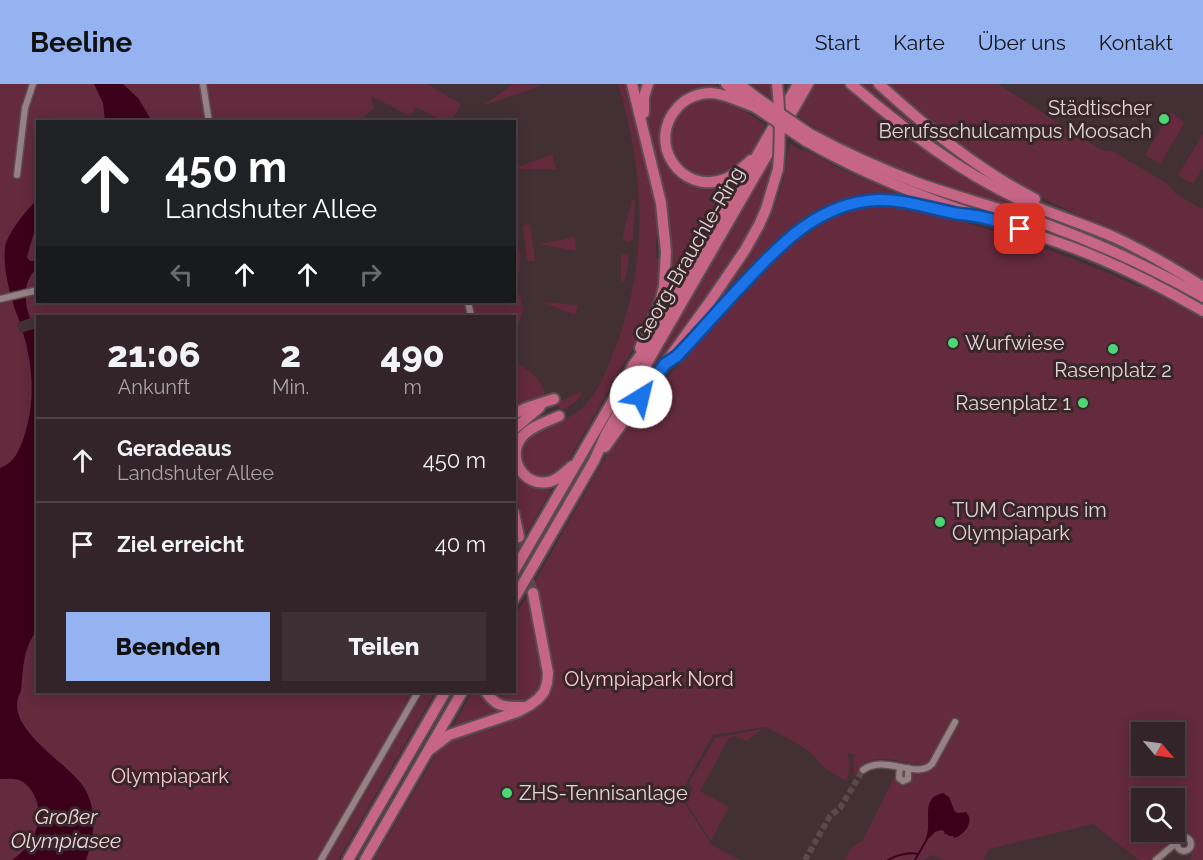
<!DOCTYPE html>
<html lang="de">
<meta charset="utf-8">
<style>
:root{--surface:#322428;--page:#3d3034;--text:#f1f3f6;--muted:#a8a4a8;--line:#4d4145;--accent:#95b2f1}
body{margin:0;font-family:Raleway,sans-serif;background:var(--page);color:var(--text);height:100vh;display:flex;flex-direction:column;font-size:22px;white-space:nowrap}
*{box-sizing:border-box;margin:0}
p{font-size:20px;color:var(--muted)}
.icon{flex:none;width:33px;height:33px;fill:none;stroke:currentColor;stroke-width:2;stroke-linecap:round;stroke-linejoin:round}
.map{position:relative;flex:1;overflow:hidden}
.sheet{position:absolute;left:36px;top:231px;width:480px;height:378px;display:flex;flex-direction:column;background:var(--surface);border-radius:0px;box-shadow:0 3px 15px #0003,0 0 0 2px var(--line)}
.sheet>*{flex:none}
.top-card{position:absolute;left:36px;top:36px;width:480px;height:183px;border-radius:0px;box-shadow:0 3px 15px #0003,0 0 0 2px var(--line);background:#202124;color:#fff;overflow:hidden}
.needle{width:39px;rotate:119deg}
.controls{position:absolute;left:1131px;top:638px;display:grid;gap:12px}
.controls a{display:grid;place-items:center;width:54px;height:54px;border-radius:0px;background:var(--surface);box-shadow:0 3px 15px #0003,0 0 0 2px var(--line);font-size:30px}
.pin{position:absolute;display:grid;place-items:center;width:51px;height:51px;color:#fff;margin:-26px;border-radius:12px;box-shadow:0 3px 9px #0006}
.me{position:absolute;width:66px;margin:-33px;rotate:36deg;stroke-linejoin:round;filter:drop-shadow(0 0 4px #0008)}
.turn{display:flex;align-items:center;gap:21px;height:126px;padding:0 30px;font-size:27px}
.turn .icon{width:78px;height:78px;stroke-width:2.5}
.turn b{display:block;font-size:42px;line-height:51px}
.lanes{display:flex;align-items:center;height:57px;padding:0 30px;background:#0003;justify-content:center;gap:30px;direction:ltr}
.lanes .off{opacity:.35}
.eta{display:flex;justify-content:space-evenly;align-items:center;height:102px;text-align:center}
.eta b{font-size:36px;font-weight:800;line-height:42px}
.button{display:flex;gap:12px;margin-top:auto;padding:12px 30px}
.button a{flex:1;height:69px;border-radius:0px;background:var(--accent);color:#111;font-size:24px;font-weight:800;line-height:69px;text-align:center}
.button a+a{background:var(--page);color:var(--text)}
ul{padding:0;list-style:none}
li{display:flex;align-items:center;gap:18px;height:84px;padding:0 30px;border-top:2px solid var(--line)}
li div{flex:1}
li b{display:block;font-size:22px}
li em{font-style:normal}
header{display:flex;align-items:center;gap:36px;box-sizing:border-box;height:84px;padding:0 30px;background:var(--accent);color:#111}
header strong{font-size:28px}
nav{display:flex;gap:33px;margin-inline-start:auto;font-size:21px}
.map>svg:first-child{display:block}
</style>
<header>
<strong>Beeline</strong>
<nav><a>Start</a><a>Karte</a><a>Über uns</a><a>Kontakt</a></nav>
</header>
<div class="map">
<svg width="1203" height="776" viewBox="0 0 1203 776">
<rect width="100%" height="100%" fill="#423035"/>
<g fill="#642a3e" fill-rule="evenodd">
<path d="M0,0H427L461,20L452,37H443L416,23L410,32L371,12L374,25L365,31L363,37L38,38V218H514L515,202C523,217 527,229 515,243L514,232H38V608H435L338,776H0Z"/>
<path d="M513,0L543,1L482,22Z"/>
<path d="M618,0H627L638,44L661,148L656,154V174L662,177L660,197L653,226L636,259L562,387L545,395L527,389L518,370C519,367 520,360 522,357C524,355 527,354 529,352C547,339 570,337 585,321C600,306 607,284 615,265C649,176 645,90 618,0Z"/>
<path d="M651,0H717L725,7L682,15L664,68L696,98L744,86L661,228L670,185L671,152L647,38V26Z"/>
<path d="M751,0H773L776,18Z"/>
<path d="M814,0H842L929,68L1127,163L1188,198L1162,186L1159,182L1138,171L1093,152L1059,139L941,100L861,70L830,54L796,31Z"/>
<path d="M857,0H872L896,22L1014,107L955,76Z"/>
<path d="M885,0H998L1101,66L1112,67L1168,100L1176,110L1200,124H1203V196L1146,163L1042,114L1006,94L932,41Z"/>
<path d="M706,14C713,15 720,14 726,16C740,21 753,33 765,41C761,50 751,73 744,77C743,78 741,78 740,79C734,82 731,87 724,90C669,111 646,25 706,14Z"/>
<path d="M1170,28L1185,38L1160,80L1145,71Z"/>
<path d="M774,49L775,50L533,472H531Z"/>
<path d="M1203,50V84L1193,100L1178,91Z"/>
<path d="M805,51L1104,167L1203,218V223L1174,206L918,106Z"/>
<path d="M791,60L802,67L804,65L839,84L910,115H899L815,132L688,255L733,192L734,193C752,167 770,140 779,110C781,103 784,95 785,87C787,78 786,68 791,60Z"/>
<path d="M776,64C774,128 726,188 690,238C666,272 642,306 618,339Z"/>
<path d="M552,70L556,85H515V84Z"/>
<path d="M632,115L635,116L633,156L627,158L622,155Z"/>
<path d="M877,121C913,122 946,132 980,143C1035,160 1088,179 1139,203H1144L1203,233V776H1191L1193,751L1182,749L1176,751L1153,776H1139L1093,740L989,765L984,776H943L933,771L924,776H845L852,763L863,756L897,687L934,685L928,679C921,682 917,681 909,679C899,677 879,672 870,677C864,679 860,686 856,691L854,689V673L856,671L847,669C851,677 850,689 846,697L825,684L809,667L791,656L766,643L713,651L681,708L682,715L712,761L740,776H374L440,663L448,656L536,624C550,614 555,601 554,584L537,504L533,502L559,455L606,372L625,345L633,337L663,295L670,291L678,283L680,276L754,194L803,147L846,126ZM1142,648H1174V681H1142ZM1142,714H1174V747H1142Z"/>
<path d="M530,140L535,177H527L523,144L524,141Z"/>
<path d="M575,153L576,167L539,160Z"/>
<path d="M515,158L521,171L518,195L515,201Z"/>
<path d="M624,170L627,171L629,175L625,196L622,198L621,196V172Z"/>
<path d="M542,218L578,221L575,231Z"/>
<path d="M514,279C527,284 542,295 545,309L541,315L514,327Z"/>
<path d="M582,307L583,309C578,317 571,322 563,326L559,324L558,320L560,317Z"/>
<path d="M514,381L515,384L553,400V402L517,467L515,460L524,446L515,403Z"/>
<path d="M525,515L528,516C532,535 547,583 542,599C540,606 534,613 528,616C512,625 502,617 490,608H514L515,533Z"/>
<path d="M472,608H482L506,626L451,646Z"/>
<path d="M762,645L747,657L736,652L729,654L700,707L729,723L711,757L686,718L693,704L689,699L715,654Z"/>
</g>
<g fill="#3c001b">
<path d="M94,0H123L138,14L152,37H105L103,19Z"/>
<path d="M37,116V145L33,152L27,173L30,177H37V184C17,203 27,231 38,252V546C23,561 23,587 21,607C0,644 69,678 85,705C97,727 95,752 86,776H12C34,761 47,734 33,709C30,704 25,698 19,696C13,694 6,695 0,695V384C14,379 19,367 24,353C36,316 33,281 22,245C20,236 15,228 13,219C8,202 3,182 5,164C6,151 27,125 37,116Z"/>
<path d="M943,709L949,713L955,728L959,729L966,728C975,737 965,751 954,754L953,752H949L947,750H944L945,748L942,746L935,748L928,755L926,754C933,737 919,714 943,709Z"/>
</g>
<path fill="#423035" d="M33,233L37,244L20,249L17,239Z"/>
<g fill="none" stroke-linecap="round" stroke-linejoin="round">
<g stroke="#3c001b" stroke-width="2">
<path d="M888,776C896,771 909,768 918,770"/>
<path d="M915,776L927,755"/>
</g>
<path stroke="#5a494d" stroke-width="6" stroke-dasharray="6 3" stroke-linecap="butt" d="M805,776L830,732L840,724L863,686"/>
<path stroke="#5a494d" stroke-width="10" stroke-dasharray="10 5" stroke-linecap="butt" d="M519,453L533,509"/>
<defs>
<g id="street">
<path d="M203,0L209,38"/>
<path d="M17,91L25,24L33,0"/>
<path d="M0,215L38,206"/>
<path d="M468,218L471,232"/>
<path d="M900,683L899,694L903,697L908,695V684"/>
<path d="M863,686C885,670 917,696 932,680L955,638"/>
<circle cx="1184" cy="760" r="7"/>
<path d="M321,776L418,608"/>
<path d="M1156,776L1177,758"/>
</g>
<g id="highway">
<path d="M632,0L661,119L666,168L664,202L660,218L640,264"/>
<path d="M726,0L747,17"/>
<path d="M739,0L760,16"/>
<path d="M851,0C907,47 960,89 1027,119C1056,132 1087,141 1116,154C1146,168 1175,185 1203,203"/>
<path d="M879,0C927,44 977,85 1035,115"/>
<path d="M644,29V13L648,0"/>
<path d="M810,50C845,69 881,85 918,99C960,114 1003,125 1045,140C1100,160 1152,184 1203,213"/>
<path d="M806,57C851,83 898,103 947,121C987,135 1028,147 1068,162C1115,179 1160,202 1203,227"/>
<path d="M751,76C743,83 735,91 725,95C681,112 645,58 678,23C686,14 699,9 711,9C726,10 741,18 755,23"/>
<path d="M665,280L677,272C700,248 722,222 745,198C782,158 820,119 878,116C901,115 923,121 945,127"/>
<path d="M514,330L526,324L554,315"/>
<path d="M559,332C546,338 530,343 522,353C506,372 523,403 548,398C557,397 565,388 572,382"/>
<path d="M514,345L539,324L542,319"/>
<path d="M605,363L711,216L745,166L759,141L766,125L778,85"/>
<path d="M514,429L519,453"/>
<path d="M514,487L634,280L649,260L798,0"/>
<path d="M514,515L594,377L606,350L808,0"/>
<path d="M486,608C496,623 505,623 522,623"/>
<path d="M428,667L449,651L517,628L530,621L538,615L544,608L547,599L548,589L533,509"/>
<path d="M348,776L445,608"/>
<path d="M365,776L462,608"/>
</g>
</defs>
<use href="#street" stroke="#5c4d51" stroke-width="9"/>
<use href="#highway" stroke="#5c4d51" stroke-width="14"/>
<use href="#street" stroke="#978187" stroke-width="6"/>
<use href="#highway" stroke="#c66585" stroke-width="10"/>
<defs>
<g id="highway-bridge">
<path d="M777,0C780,29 781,56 778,85"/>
<path d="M760,16L810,50"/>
<path d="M755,23L806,57"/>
</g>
</defs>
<use href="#highway-bridge" stroke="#5c4d51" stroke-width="14" stroke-linecap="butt"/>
<use href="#highway-bridge" stroke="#c66585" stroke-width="10"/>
</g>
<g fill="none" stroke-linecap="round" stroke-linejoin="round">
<defs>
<path id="route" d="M641,313L665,280L677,272C700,248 722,222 745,198C782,158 820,119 877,116C904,115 928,124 954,129C964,131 975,131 985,134C997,136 1009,141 1020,145"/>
</defs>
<use href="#route" stroke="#114b97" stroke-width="15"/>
<use href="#route" stroke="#1a73e8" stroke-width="10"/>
</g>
<g fill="#4cd676" stroke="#38262b" stroke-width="2">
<circle cx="1164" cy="35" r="6"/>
<circle cx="953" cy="259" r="6"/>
<circle cx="1113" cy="265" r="6"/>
<circle cx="1083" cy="319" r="6"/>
<circle cx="940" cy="438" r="6"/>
<circle cx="507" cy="709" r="6"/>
</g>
<g text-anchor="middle" stroke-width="6" stroke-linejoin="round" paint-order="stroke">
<g font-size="20" fill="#e1d5d8" stroke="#38262b" text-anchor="start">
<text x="1152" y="31" text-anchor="end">Städtischer<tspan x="1152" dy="23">Berufsschulcampus Moosach</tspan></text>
<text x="965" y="266">Wurfwiese</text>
<text x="1113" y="293" text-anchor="middle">Rasenplatz 2</text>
<text x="1071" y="326" text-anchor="end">Rasenplatz 1</text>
<text x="952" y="433">TUM Campus im<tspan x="952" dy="23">Olympiapark</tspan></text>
<text x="519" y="716">ZHS-Tennisanlage</text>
</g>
<g font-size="20" fill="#e1d5d8" stroke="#38262b">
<text transform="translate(689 170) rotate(-60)" y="7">Georg-Brauchle-Ring</text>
</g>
<g font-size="20" fill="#fac8d6" stroke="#38262b">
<text x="649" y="602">Olympiapark Nord</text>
<text x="170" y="699">Olympiapark</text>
</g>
<g font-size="21" font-style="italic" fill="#efd6dd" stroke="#38262b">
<text x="66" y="740">Großer<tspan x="66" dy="24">Olympiasee</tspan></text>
</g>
</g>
</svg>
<div class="controls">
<a><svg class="needle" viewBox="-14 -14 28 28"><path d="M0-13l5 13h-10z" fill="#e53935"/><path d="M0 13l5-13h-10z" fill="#a8a4a8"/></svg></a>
<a><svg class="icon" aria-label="search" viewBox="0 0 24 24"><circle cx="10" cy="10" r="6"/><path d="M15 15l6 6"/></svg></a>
</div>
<div class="pin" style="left:1020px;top:145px;background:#d93025"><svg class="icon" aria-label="arrive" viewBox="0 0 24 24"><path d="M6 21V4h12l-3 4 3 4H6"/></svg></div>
<svg class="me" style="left:641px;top:313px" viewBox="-20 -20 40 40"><circle r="19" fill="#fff"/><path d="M0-13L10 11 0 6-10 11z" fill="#1a73e8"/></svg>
<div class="top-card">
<div class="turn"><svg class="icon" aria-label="ahead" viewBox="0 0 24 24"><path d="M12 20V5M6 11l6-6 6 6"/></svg><div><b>450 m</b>Landshuter Allee</div></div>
<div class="lanes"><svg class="icon off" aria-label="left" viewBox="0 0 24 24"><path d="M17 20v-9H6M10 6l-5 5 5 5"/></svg><svg class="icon" aria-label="ahead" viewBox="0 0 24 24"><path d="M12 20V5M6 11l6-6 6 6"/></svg><svg class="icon" aria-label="ahead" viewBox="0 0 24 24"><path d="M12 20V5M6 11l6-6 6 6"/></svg><svg class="icon off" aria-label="right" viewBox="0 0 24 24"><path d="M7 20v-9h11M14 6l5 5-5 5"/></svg></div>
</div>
<section class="sheet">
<div class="eta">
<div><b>21:06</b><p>Ankunft</p></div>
<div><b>2</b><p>Min.</p></div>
<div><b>490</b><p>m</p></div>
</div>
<ul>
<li><svg class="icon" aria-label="ahead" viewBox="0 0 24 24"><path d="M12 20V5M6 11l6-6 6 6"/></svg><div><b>Geradeaus</b><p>Landshuter Allee</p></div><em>450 m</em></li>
<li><svg class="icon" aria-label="arrive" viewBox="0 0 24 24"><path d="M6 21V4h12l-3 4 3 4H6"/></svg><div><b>Ziel erreicht</b></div><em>40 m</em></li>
</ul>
<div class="button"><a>Beenden</a><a>Teilen</a></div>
</section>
</div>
